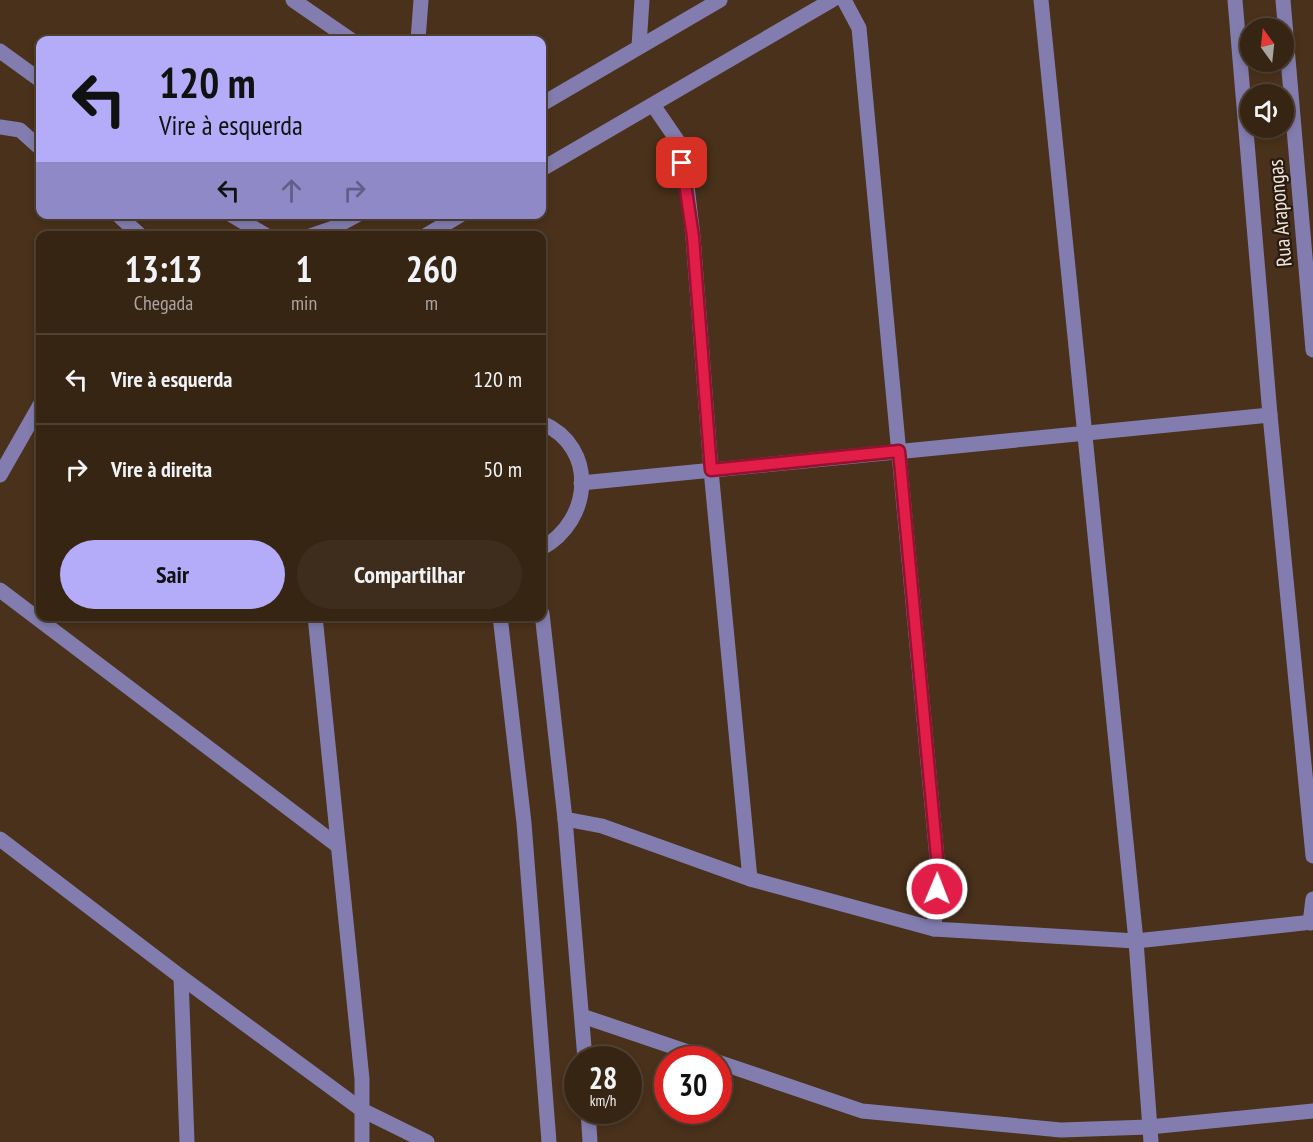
<!DOCTYPE html>
<html lang="pt">
<meta charset="utf-8">
<style>
:root{--surface:#372514;--page:#3e2d1d;--text:#f1f3f6;--muted:#aaa5a0;--line:#514234;--accent:#b4acf9}
body{margin:0;font-family:"PT Sans Narrow",sans-serif;background:var(--page);color:var(--text);height:100vh;display:flex;flex-direction:column;font-size:22px;white-space:nowrap}
*{box-sizing:border-box;margin:0}
p{font-size:20px;color:var(--muted)}
.icon{flex:none;width:33px;height:33px;fill:none;stroke:currentColor;stroke-width:2;stroke-linecap:round;stroke-linejoin:round}
.map{position:relative;flex:1;overflow:hidden}
.panel{position:absolute;left:36px;top:231px;width:510px;height:390px;display:flex;flex-direction:column;background:var(--surface);border-radius:12px;box-shadow:0 3px 9px #0003,0 0 0 2px var(--line)}
.panel>*{flex:none}
.guide{position:absolute;left:36px;top:36px;width:510px;height:183px;border-radius:12px;box-shadow:0 3px 9px #0003,0 0 0 2px var(--line);background:#b4acf9;color:#111;overflow:hidden}
.needle{width:39px;rotate:345deg}
.fabs{position:absolute;left:1240px;top:18px;display:grid;gap:12px}
.fabs a{display:grid;place-items:center;width:54px;height:54px;border-radius:50%;background:var(--surface);box-shadow:0 3px 9px #0003,0 0 0 2px var(--line);font-size:30px}
.speed{position:absolute;left:564px;top:1046px;display:flex;gap:12px;font-size:30px;font-weight:700;text-align:center}
.speed>*{display:grid;place-content:center;width:78px;height:78px;border-radius:50%;background:var(--surface);box-shadow:0 3px 9px #0003,0 0 0 2px var(--line);line-height:1}
.speed small{font-size:15px;font-weight:400}
.speed .limit{border:9px solid #d22;background:#fff;color:#111}
.pin{position:absolute;display:grid;place-items:center;width:51px;height:51px;color:#fff;margin:-26px;border-radius:12px;box-shadow:0 3px 9px #0006}
.me{position:absolute;width:66px;margin:-33px;rotate:1deg;stroke-linejoin:round;filter:drop-shadow(0 0 4px #0008)}
.turn{display:flex;align-items:center;gap:21px;height:126px;padding:0 24px;font-size:27px}
.turn .icon{width:78px;height:78px;stroke-width:2.5}
.turn b{display:block;font-size:42px;line-height:51px}
.lanes{display:flex;align-items:center;height:57px;padding:0 24px;background:#0003;justify-content:center;gap:30px;direction:ltr}
.lanes .off{opacity:.35}
.eta{display:flex;justify-content:space-evenly;align-items:center;height:102px;text-align:center}
.eta b{font-size:36px;font-weight:700;line-height:42px}
.primary-button{display:flex;gap:12px;margin-top:auto;padding:12px 24px}
.primary-button a{flex:1;height:69px;border-radius:36px;background:var(--accent);color:#111;font-size:24px;font-weight:700;line-height:69px;text-align:center}
.primary-button a+a{background:var(--page);color:var(--text)}
ul{padding:0;list-style:none}
li{display:flex;align-items:center;gap:18px;height:90px;padding:0 24px;border-top:2px solid var(--line)}
li div{flex:1}
li b{display:block;font-size:22px}
li em{font-style:normal}
.map>svg:first-child{display:block}
</style>
<div class="map">
<svg width="1313" height="1142" viewBox="0 0 1313 1142">
<rect width="100%" height="100%" fill="#49311b"/>
<g fill="none" stroke-linecap="round" stroke-linejoin="round">
<g stroke="#827dae" stroke-width="15">
<path d="M293,0L351,40"/>
<path d="M844,0L859,28L938,869L934,929"/>
<path d="M1041,0L1136,941L1151,1142"/>
<path d="M1235,0L1270,415L1313,856"/>
<path d="M1283,0L1313,350"/>
<path d="M418,40L421,0"/>
<path d="M639,46L642,0"/>
<path d="M0,51L40,80"/>
<path d="M542,104L720,0"/>
<path d="M653,105L677,140L687,186L693,237L711,470L750,879"/>
<path d="M0,127L20,130L40,148"/>
<path d="M542,169L832,0"/>
<path d="M117,214L141,236"/>
<path d="M230,214L267,236"/>
<path d="M310,236L333,228L359,214"/>
<path d="M425,236L462,214"/>
<path d="M542,423C598,447 592,521 542,548"/>
<path d="M0,475L40,405"/>
<path d="M581,483L1270,415"/>
<path d="M0,590L338,846"/>
<path d="M542,613L565,819L585,1059"/>
<path d="M315,616L362,1079V1142"/>
<path d="M500,616L524,823L549,1142"/>
<path d="M565,819L602,826L750,879L934,929L1136,941L1313,922"/>
<path d="M0,839L181,977L362,1110L427,1142"/>
<path d="M1310,923L1313,899"/>
<path d="M181,977L187,1142"/>
<path d="M582,1016L709,1059"/>
<path d="M718,1062L862,1111L1061,1130L1149,1127L1313,1111"/>
<path d="M588,1110L590,1142"/>
</g>
</g>
<g fill="none" stroke-linecap="round" stroke-linejoin="round">
<defs>
<path id="route" d="M682,163L693,237L711,470L899,451L938,868L937,889"/>
</defs>
<use href="#route" stroke="#92132f" stroke-width="15"/>
<use href="#route" stroke="#e11d48" stroke-width="10"/>
</g>
<g text-anchor="middle" stroke-width="4.5" stroke-linejoin="round" paint-order="stroke">
<g font-size="21" fill="#f3e3d6" stroke="#271b12">
<text transform="translate(1280 213) rotate(-95)" y="7">Rua Arapongas</text>
</g>
</g>
</svg>
<div class="fabs">
<a><svg class="needle" viewBox="-14 -14 28 28"><path d="M0-13l5 13h-10z" fill="#e53935"/><path d="M0 13l5-13h-10z" fill="#aaa5a0"/></svg></a>
<a><svg class="icon" aria-label="sound" viewBox="0 0 24 24"><path d="M4 9h4l5-4v14l-5-4H4zM17 9q2 3 0 6"/></svg></a>
</div>
<div class="speed"><div>28<small>km/h</small></div><div class="limit">30</div></div>
<div class="pin" style="left:682px;top:163px;background:#d93025"><svg class="icon" aria-label="arrive" viewBox="0 0 24 24"><path d="M6 21V4h12l-3 4 3 4H6"/></svg></div>
<svg class="me" style="left:937px;top:889px" viewBox="-20 -20 40 40"><circle r="17" fill="#e11d48" stroke="#fff" stroke-width="3"/><path d="M0-11L8 9 0 5-8 9z" fill="#fff"/></svg>
<div class="guide">
<div class="turn"><svg class="icon" aria-label="left" viewBox="0 0 24 24"><path d="M17 20v-9H6M10 6l-5 5 5 5"/></svg><div><b>120 m</b>Vire à esquerda</div></div>
<div class="lanes"><svg class="icon" aria-label="left" viewBox="0 0 24 24"><path d="M17 20v-9H6M10 6l-5 5 5 5"/></svg><svg class="icon off" aria-label="ahead" viewBox="0 0 24 24"><path d="M12 20V5M6 11l6-6 6 6"/></svg><svg class="icon off" aria-label="right" viewBox="0 0 24 24"><path d="M7 20v-9h11M14 6l5 5-5 5"/></svg></div>
</div>
<section class="panel">
<div class="eta">
<div><b>13:13</b><p>Chegada</p></div>
<div><b>1</b><p>min</p></div>
<div><b>260</b><p>m</p></div>
</div>
<ul>
<li><svg class="icon" aria-label="left" viewBox="0 0 24 24"><path d="M17 20v-9H6M10 6l-5 5 5 5"/></svg><div><b>Vire à esquerda</b></div><em>120 m</em></li>
<li><svg class="icon" aria-label="right" viewBox="0 0 24 24"><path d="M7 20v-9h11M14 6l5 5-5 5"/></svg><div><b>Vire à direita</b></div><em>50 m</em></li>
</ul>
<div class="primary-button"><a>Sair</a><a>Compartilhar</a></div>
</section>
</div>
